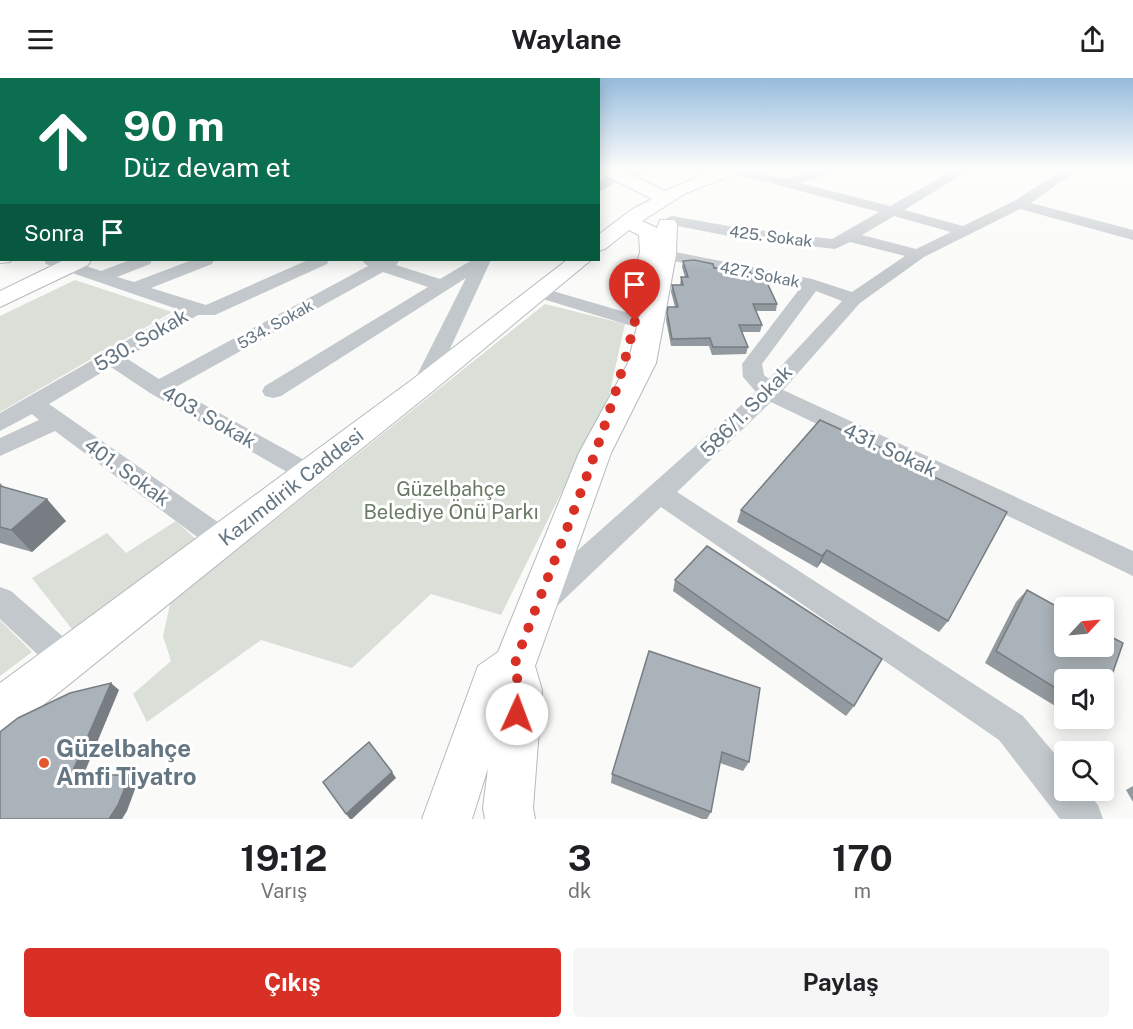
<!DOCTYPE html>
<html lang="tr">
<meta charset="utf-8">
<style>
:root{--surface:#fff;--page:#f6f6f6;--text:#202124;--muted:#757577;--accent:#d93025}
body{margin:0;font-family:"Public Sans",sans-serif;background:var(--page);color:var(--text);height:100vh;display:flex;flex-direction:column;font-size:22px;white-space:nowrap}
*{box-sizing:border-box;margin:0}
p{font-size:20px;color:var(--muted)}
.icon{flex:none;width:33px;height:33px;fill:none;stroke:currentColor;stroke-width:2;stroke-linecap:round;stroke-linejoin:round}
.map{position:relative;height:741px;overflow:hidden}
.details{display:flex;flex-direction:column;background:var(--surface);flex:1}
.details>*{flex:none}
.guide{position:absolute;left:0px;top:0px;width:600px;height:183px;box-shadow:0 3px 15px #0003;background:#0b6e4f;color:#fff;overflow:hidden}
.needle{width:39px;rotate:64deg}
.fabs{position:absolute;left:1054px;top:519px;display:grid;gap:12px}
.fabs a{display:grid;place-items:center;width:60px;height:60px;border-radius:6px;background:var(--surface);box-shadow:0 3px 15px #0003;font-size:30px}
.pin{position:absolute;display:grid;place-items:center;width:51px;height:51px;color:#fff;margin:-62px -26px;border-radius:50% 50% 50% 0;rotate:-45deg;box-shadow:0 0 6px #0007}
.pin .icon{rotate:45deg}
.me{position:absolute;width:66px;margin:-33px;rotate:2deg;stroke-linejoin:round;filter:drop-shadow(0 0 4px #0008)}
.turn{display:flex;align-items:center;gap:21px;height:126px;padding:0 24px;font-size:27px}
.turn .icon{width:78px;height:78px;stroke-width:2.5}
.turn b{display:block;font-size:42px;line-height:51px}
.then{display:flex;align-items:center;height:57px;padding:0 24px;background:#0003;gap:12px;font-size:22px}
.eta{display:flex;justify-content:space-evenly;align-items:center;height:102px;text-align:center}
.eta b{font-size:36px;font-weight:700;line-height:42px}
.cta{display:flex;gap:12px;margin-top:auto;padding:12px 24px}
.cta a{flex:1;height:69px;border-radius:6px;background:var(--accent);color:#fff;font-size:24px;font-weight:700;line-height:69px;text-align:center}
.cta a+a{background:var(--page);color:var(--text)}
header{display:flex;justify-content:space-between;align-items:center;height:78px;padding:0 24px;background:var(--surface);font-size:27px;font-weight:700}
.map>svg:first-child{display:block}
</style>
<header><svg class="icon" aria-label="menu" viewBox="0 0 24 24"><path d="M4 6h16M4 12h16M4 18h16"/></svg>Waylane<svg class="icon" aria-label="share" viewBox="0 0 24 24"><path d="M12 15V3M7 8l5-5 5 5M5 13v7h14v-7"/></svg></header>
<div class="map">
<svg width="1133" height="741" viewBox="0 0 1133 741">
<rect width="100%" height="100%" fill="#fafaf8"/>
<g fill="#dadfd7">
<path d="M75,202L172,234L0,334V238Z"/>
<path d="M545,226L625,246L609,318L501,537L431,516L352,590L261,562L147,644L133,616L171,583L163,558L170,526Z"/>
<path d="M176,443L203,468L75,555L32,500L107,455L126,475Z"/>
<path d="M0,542L32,574L0,598Z"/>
</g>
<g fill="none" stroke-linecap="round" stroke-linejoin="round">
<defs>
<g id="major">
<path d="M598,90H618L665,113L719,90H742L740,94L686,115L642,143L657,150L660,142H674L677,146L676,177L656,285L611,375L535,588L542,612L533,730L535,741H485L483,730L488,690L472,741H422L478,588L498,574L579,375L628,285L650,195L639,194L636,189L640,174L639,157L629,152L605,171L598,173V157L631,132L652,121L599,94Z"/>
<path d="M0,173L2,182H11L10,184L0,185Z"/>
<path d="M64,182H91L88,187L0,229V213Z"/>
<path d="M567,182H591L433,313L16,649L0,655V605L413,301Z"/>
</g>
</defs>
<use href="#major" stroke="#b5babe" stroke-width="2"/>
<g fill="#c3c8cc" fill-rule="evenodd">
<path d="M632,90H651L650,93L622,101L598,114V104L612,95Z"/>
<path d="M724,90H744L786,101L820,90H838L837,93L800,105L890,128L958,90H973L904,132L963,148L1014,123L1066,90H1080L1031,125L1133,152V162L1020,131L924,179L860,225L783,312L1133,473V498L771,324L677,414L1023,638L1065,688V712H1085L1098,727L1103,741H1060L999,662L661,429L554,531L543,535L532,531L528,522L532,513L756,314L743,299L742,286L801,209L659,180L657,177L659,174L665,172L812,201L852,214L905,178L850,164L835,171L734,159L667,146L664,143L667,140L672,138L734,149L832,161L879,134L725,93ZM894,138L951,154L916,171L862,157ZM816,213L842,223L769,301L764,297L762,286Z"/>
<rect x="0" y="92" width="2" height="8"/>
<rect x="0" y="139" width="2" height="10"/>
<path d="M44,182H67L101,193L130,182H152L150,186L117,199L134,204L192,182H214L212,186L151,210L206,227L308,182H329L327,186L215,237H198L126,280L159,301L368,188L363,184L364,182H400L396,187L440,201L472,182H491L431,312L423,314L415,312L412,307L466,200L281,318L273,320L265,318L262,313L265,308L428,209L383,194L174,310L317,389L320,395L317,401L308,404L299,401L150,315L111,289L49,326L232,454L236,462L232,470L222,473L212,470L55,353L0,378V360L39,342L32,336L0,353V335L180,232L46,186Z"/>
<path d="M539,209L642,239L644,243L642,247L635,249L533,218L530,214L533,210Z"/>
<path d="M0,509L11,513L77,571L82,582L77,593L66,597L55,593L0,541Z"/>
</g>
<use href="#major" fill="#fff" fill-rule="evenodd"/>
</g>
<g fill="#929a9f">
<path d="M683,183L751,196L777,226L776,233H756L762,247L760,254H742L748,269L746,276L712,277L709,268H671L666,242L667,235L675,229L671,214L672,207H680L681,199H685L682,189Z"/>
<path d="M893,379L948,543L939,554L821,484L817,490L737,444L741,432Z"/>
<path d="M0,405L5,410L66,443L32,474L0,465Z"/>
<path d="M675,502L854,628L846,638L673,513Z"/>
<path d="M1027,512L1065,602V634L985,585L1016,524Z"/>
<path d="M649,573L749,684L743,693L720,685L711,734L707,741H702L611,705L612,696Z"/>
<path d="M1075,640H1092L1084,646Z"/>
<path d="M1133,708V724L1126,712Z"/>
</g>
<g fill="#777d82">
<path d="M47,421L66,443L32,474L11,452Z"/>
<path d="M827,472L821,484L817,490L822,478Z"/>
<path d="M111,605L119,612L81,703L71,697Z"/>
<path d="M392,694L396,700L352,741H350L346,736Z"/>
<path d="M130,697L138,703L127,733L122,741H109Z"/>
</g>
<g fill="#aab3b9" stroke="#777d82" stroke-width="1.5">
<path d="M694,182L713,186L714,190L750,194L751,196H763L777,226H753L762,247H739L748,269H713L710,260L672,261L667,235L668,229H678L672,207H683L681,199H688L683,183Z"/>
<path d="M820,342L895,376L893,379L1007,434L948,543L827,472L822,478L741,432Z"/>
<path d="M0,408L47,421L11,452L0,449Z"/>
<path d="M707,468L882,581L854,628L675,502Z"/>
<path d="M1027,512L1065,533V568H1104V555L1123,565L1104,620V602H1065V616L996,573Z"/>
<path d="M649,573L760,610L749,684L722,674L711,734L612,696Z"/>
<path d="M111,605L71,697H130L118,727L109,741H0V654L18,640L70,615Z"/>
<path d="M369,664L392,694L346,736L323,704Z"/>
</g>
<linearGradient id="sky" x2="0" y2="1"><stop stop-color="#96bcdc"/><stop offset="0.47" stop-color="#fdfdfc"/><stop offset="1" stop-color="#fdfdfc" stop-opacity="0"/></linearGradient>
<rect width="1133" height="193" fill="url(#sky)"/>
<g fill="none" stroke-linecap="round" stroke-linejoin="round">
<path stroke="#d93025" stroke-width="10" stroke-dasharray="0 18" d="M517,636L520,612L514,588C556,474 607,361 635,243"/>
</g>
<circle fill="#e4572e" stroke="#fff" stroke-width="2" cx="44" cy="685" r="6"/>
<g text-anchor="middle" stroke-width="6" stroke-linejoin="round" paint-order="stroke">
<g font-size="16" fill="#657683" stroke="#fff">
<text transform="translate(771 158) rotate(7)" y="6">425. Sokak</text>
<text transform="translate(760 196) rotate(11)" y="6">427. Sokak</text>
<text transform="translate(275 246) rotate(-29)" y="6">534. Sokak</text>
</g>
<g font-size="20" fill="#657683" stroke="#fff">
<text transform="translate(141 262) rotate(-30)" y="7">530. Sokak</text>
<text transform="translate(746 333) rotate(-45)" y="7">586/1. Sokak</text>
<text transform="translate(209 339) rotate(30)" y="7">403. Sokak</text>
<text transform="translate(890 372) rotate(25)" y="7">431. Sokak</text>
<text transform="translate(127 394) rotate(36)" y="7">401. Sokak</text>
<text transform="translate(291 409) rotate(-38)" y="7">Kazımdirik Caddesi</text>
</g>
<g font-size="20" fill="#687a64" stroke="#fff">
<text x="451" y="418">Güzelbahçe<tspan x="451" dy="23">Belediye Önü Parkı</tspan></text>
</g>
<g font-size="24" font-weight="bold" fill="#657683" stroke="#fff" text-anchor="start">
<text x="56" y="679">Güzelbahçe<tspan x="56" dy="28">Amfi Tiyatro</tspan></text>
</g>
</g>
</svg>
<div class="fabs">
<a><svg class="needle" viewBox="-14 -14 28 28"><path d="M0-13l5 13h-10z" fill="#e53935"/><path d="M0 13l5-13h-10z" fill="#757577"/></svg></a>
<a><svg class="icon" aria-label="sound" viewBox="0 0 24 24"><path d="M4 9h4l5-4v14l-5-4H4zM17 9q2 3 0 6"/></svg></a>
<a><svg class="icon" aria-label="search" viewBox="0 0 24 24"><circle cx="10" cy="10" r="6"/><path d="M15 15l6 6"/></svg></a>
</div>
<div class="pin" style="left:635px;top:243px;background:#d93025"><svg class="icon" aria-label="arrive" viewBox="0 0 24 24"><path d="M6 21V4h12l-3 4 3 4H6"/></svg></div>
<svg class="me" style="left:517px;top:636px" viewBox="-20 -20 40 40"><circle r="19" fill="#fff"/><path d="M0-13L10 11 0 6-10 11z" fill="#d93025"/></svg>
<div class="guide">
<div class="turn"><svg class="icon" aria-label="ahead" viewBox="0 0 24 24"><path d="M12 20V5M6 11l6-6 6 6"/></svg><div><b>90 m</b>Düz devam et</div></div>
<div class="then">Sonra<svg class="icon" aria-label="arrive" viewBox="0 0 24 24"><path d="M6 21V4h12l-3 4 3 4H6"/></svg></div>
</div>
</div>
<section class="details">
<div class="eta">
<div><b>19:12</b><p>Varış</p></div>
<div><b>3</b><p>dk</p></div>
<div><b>170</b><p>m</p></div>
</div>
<div class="cta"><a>Çıkış</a><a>Paylaş</a></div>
</section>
